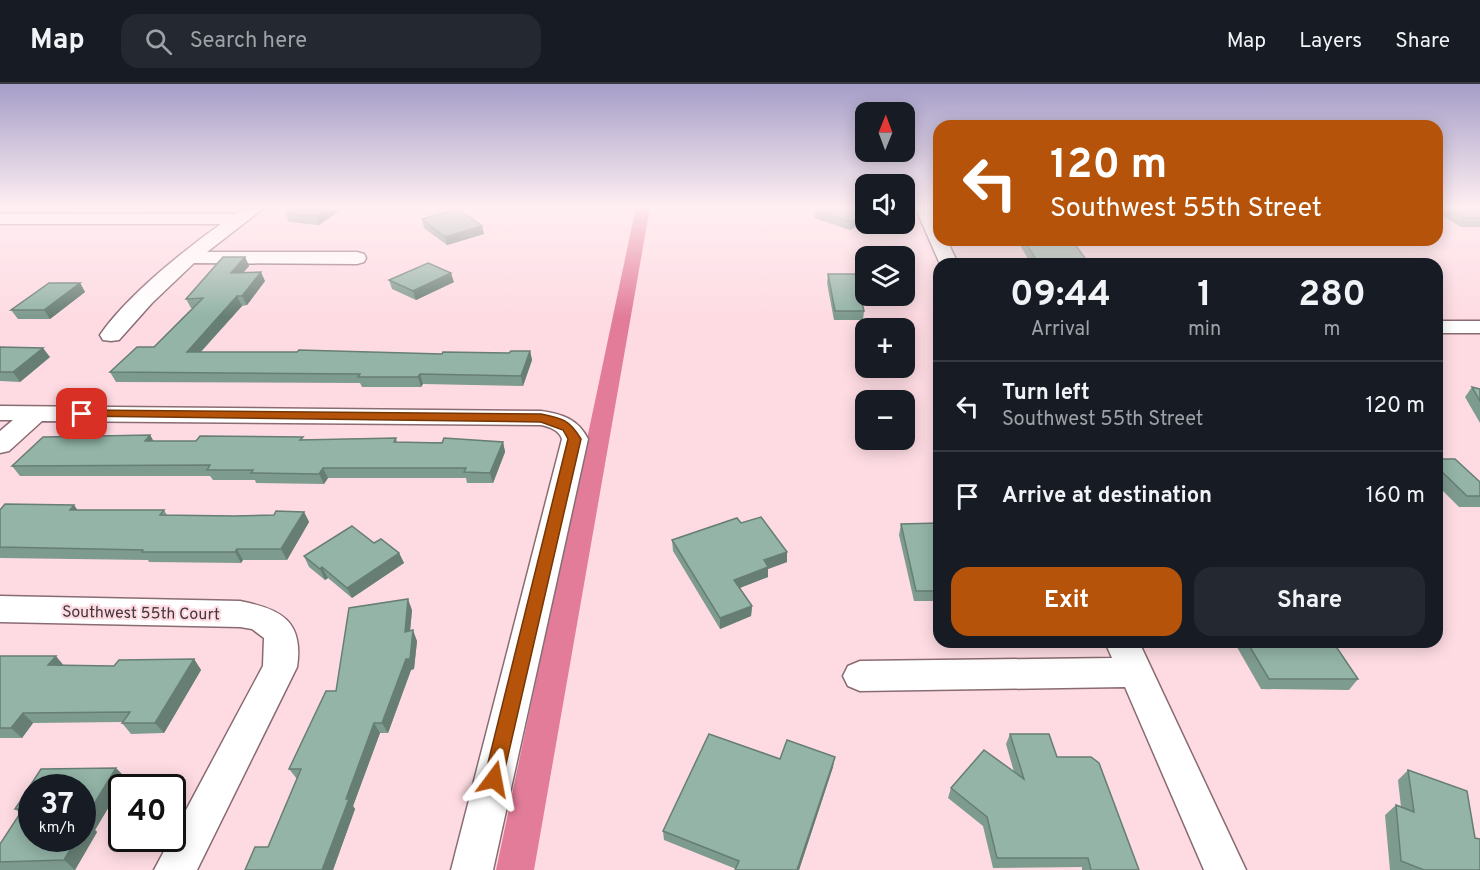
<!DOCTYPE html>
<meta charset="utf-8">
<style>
:root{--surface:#171b24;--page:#242831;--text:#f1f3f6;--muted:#9ea1a6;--line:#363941;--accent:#b45309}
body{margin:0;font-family:Overpass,sans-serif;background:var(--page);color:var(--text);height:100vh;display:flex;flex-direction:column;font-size:22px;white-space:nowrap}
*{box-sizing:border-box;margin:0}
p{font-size:20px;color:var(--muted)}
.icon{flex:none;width:33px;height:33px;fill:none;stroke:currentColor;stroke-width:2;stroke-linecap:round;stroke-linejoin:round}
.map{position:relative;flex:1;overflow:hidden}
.side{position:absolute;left:933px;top:174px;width:510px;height:390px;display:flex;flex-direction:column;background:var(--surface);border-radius:18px;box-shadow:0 3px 15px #0003}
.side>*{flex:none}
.top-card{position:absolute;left:933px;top:36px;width:510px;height:126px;border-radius:18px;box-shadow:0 3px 15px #0003;background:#b45309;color:#fff;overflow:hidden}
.needle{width:39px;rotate:1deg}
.buttons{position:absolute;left:855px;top:18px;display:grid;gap:12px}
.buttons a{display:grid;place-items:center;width:60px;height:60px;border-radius:12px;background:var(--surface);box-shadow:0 3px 15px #0003;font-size:30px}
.speed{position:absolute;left:18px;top:690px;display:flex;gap:12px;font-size:30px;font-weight:700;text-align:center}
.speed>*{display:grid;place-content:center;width:78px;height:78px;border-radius:50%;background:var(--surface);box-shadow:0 3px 15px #0003;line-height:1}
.speed small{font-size:15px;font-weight:400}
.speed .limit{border:3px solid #111;border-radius:9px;background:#fff;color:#111}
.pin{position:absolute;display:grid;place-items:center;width:51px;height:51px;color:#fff;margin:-26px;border-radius:12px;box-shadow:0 3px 9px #0006}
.me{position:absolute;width:66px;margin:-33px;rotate:13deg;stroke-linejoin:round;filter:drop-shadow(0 0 4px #0008)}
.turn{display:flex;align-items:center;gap:21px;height:126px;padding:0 18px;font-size:27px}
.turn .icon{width:78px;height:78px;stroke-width:2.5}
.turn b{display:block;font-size:42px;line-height:51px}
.eta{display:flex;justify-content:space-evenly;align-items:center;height:102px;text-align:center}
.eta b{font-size:36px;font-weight:700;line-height:42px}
.button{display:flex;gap:12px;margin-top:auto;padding:12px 18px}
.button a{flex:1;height:69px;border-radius:18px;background:var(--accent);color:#fff;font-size:24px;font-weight:700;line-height:69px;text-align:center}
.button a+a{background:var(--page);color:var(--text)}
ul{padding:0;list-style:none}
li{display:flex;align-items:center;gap:18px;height:90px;padding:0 18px;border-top:2px solid var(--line)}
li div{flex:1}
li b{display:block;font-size:22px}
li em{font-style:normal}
header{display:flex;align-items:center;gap:36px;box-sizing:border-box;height:84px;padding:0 30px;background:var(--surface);border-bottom:2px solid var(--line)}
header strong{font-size:28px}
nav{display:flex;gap:33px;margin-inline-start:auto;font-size:21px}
.search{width:420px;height:54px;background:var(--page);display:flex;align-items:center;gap:15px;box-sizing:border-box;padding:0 21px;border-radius:18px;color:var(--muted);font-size:22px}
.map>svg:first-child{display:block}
</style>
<header>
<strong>Map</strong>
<div class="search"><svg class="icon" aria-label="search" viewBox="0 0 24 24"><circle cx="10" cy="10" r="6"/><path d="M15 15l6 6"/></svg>Search here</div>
<nav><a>Map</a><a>Layers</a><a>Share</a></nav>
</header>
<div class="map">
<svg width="1480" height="786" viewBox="0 0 1480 786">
<rect width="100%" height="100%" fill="#fedbe3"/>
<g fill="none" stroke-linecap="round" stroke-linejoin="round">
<path fill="#e27c99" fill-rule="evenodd" d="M636,123H650L534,786H496Z"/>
<defs>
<g id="minor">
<path d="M245,123H265L207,168H357L364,170L366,174L364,178L357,180L194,179L152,219L119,256L111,257L103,256L100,251C127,212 183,167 221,140H0V130H236Z"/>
<path d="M915,123H931L939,139V156H947L958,180H940Z"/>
<rect x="1437" y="237" width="43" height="12"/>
<path d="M0,322L541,327C562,330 578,335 588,355L493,786H451L562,355C559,346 550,343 541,341L42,337L9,367L0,369V347L13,336H0Z"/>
<path d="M0,512L240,517C281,525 304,537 297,583L197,786H154L263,582L264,554L252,545L240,543L0,538Z"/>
<path d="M1105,558H1139L1246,786H1204L1125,603L860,607L848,602L843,592L848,582L860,577L1112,574Z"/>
</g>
</defs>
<use href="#minor" stroke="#896b72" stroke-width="3"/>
<use href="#minor" fill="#fff" fill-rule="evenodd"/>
</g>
<g fill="#7e9b90">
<path d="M66,123H142V125H74Z"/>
<path d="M296,123H345L319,141L289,138L286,130Z"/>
<path d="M866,123L850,146L814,134L815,126Z"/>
<path d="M1437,123H1480V143H1461L1437,128Z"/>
<path d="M422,135L482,142L484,150L447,161L424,144Z"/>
<path d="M1017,156H1072L1089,180H1031Z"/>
<path d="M245,173L249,182L243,189L265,197L247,221L242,222L201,268L442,270L509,269L530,267L532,276L523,302L423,300L421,303H362L360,299L116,298L110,288L154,263L193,224H191L186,215Z"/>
<path d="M828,190L864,227L863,236H834L827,199Z"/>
<path d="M389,196L454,198L416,216L392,205Z"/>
<path d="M80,199L85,208L50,235H18L11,226Z"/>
<path d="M0,263L50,273L20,298L0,297Z"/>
<path d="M1472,303L1480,305V339L1465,313Z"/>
<path d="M150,351L153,357H196L396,354L397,358H503L505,368L493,399H467L466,394H328L324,400L256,399L255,396H213L210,392H20L12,382Z"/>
<path d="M1437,375L1480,398V423H1459L1437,401Z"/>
<path d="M0,426H164L167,431L234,432L274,431L304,428L309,438L287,476H243L241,479L149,478L148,476L0,474Z"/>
<path d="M741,439L787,468V478L768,485V493L740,504L752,522L751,532L720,545L673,467L672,456Z"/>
<path d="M939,439V517H914L899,451L901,440Z"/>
<path d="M374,459L399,469L404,479L352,514L328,494L325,496L309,483L304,472Z"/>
<path d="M412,526L410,547L417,557L414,585L411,586L388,649H380L353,722L355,725L333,786H245L268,763L297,695L289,685L336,607Z"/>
<path d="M1234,558H1333L1358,595L1349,606L1261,605Z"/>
<path d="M0,572L64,582H114L194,575L201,586L164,649L131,650L122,639L123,638L33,639L22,654H0Z"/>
<path d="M1010,650L1057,673L1139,786H1082V783L993,784L983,742L948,714L951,704L1014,688L1006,660Z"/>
<path d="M780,675L833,683L799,786H735L736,785L664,756L663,747Z"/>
<path d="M1408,686L1475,754L1480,786H1390L1385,731L1396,721L1401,723L1398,696Z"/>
<path d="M126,694L95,746L97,748L75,786H0V760L20,729L15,725Z"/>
</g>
<g fill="#677e75">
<path d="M330,123H345L319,141L316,132Z"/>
<path d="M866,130V138L850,146L851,138Z"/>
<path d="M482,142L484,150L447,161L445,153Z"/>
<path d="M245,173L249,182L235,198L231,189Z"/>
<path d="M261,188L265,197L247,221L242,212Z"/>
<path d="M451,189L454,198L416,216L413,207Z"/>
<path d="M80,199L85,208L50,235L44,226Z"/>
<path d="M237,212L242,222L192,277L187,268Z"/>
<path d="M43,264L50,273L20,298L13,288Z"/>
<path d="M530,267L532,276L523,302L521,292Z"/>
<path d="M420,290L423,300L421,303L418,293Z"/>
<path d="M150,351L156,361L145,357Z"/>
<path d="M503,358L505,368L493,399L490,389Z"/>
<path d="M323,384L328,394L324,400L319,390Z"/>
<path d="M74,421L82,432L70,426Z"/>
<path d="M304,428L309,438L287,476L281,465Z"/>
<path d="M237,465L243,476L241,479L235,468Z"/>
<path d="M787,468V478L768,485V493L734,506V496L764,476Z"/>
<path d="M399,469L404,479L352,514L347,504Z"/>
<path d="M322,483L328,494L325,496L320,485Z"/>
<path d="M408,515L412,526L409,558L405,548Z"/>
<path d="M752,522L751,532L720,545V534Z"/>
<path d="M413,546L417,557L414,585L411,586L388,649L382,639Z"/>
<path d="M56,572L65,583L48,581Z"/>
<path d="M194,575L201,586L164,649L155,639Z"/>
<path d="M23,629L33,639L22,654L11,644Z"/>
<path d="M374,639L380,649L353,722L355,725L333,786H322L346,715Z"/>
<path d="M835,673L833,683L799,786H797Z"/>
<path d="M116,684L126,694L95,746L97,748L75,786L64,776L77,754H82L83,738Z"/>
</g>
<g fill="#93b4a7" stroke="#677e75" stroke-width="1.5">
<path d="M296,123H330L316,132L286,130Z"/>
<path d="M819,123H866V130L851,138L815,126Z"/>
<path d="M1448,123H1480V134H1466Z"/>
<path d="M458,125L482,142L445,153L422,135Z"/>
<path d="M1024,156H1072L1089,180H1039Z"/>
<path d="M223,173H245L231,189L261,188L242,212H237L187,268H297L299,266L442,270L443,268L509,269L511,267H530L521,292L420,290L418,293H358L360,290L110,288L137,263H154L203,214L186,215Z"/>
<path d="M428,179L451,189L413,207L389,196Z"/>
<path d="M828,190H855L864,227H835Z"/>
<path d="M49,199H80L44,226H11Z"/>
<path d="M0,263L43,264L13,288H0Z"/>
<path d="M1472,303L1480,305V317Z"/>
<path d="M150,351L145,357H196L200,352L303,353L300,356L396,354L394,358L442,359L444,354L503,358L490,389L464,388L466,384H323L319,390L251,389L253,386H207L210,381L12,382L43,353Z"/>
<path d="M1437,375H1455L1480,398V412H1467L1437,383Z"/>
<path d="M5,420L74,421L70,426H164L160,431L234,432L274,431L276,427L304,428L281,465H237L235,468H142L143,466L0,463V426Z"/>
<path d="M761,433L787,468L764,476L768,483L734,496L752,522L720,534L672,456L737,434L741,439Z"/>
<path d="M939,439V507H916L901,440Z"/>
<path d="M352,442L374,459L381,455L399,469L347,504L322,483L320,485L304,472Z"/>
<path d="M408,515L405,548L413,546L410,575H406L382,639H374L346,715H349L322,786H245L255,763H268L301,685H289L326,607H336L349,524Z"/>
<path d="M1247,558H1333L1358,595H1269Z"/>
<path d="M0,572H56L48,581L114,582L119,576L194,575L155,639H122L130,628L23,629L11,644H0Z"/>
<path d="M709,650L780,675L787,656L835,673L797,786H735L739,777L663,747Z"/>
<path d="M1010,650H1049L1057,673H1091L1099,679L1139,786H1091L1088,774H997L987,733L951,704L984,666L1024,695Z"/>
<path d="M116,684L83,738H87L82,745V704H32V754H77L64,776L0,778V760L23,725H15L41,685Z"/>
<path d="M1408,686L1467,707L1475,754L1480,755V786H1424L1401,777L1396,721L1414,728Z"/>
</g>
<linearGradient id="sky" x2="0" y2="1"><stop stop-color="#a59ec8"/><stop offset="0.53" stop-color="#ffeff2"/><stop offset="1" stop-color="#ffeff2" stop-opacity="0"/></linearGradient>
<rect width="1480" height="233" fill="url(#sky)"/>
<path fill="#b45309" stroke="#753606" stroke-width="1.5" d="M82,326L541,330C562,334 570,336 581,355L501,702L494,704L487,702L484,695L568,355L563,346L541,338L77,332L75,330Z"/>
<g text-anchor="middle" stroke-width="4.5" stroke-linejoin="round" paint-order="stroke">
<g font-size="16" fill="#44363a" stroke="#fedbe3">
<text transform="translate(141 528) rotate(1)" y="6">Southwest 55th Court</text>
</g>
</g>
</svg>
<div class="buttons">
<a><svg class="needle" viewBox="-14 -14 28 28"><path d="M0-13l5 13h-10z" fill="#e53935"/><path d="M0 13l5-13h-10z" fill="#9ea1a6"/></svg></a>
<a><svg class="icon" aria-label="sound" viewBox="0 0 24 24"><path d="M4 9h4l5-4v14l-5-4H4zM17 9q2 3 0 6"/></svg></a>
<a><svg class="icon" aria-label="layers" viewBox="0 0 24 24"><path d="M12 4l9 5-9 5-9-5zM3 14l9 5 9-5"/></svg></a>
<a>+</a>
<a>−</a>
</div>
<div class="speed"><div>37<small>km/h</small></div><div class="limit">40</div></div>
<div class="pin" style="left:82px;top:330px;background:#d93025"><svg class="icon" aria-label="arrive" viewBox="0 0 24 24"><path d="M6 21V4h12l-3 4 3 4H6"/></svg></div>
<svg class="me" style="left:494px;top:695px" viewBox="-20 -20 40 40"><path d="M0-17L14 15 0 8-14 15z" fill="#b45309" stroke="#fff" stroke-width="4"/></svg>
<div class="top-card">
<div class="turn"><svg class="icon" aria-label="left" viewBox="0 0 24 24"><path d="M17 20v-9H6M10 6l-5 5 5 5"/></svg><div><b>120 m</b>Southwest 55th Street</div></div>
</div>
<section class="side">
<div class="eta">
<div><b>09:44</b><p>Arrival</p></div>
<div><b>1</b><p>min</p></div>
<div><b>280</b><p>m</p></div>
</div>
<ul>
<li><svg class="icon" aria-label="left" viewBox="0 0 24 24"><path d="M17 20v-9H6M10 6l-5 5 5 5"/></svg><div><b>Turn left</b><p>Southwest 55th Street</p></div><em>120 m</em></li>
<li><svg class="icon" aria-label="arrive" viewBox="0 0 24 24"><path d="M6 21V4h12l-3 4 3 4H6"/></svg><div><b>Arrive at destination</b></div><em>160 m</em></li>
</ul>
<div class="button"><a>Exit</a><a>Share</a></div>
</section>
</div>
